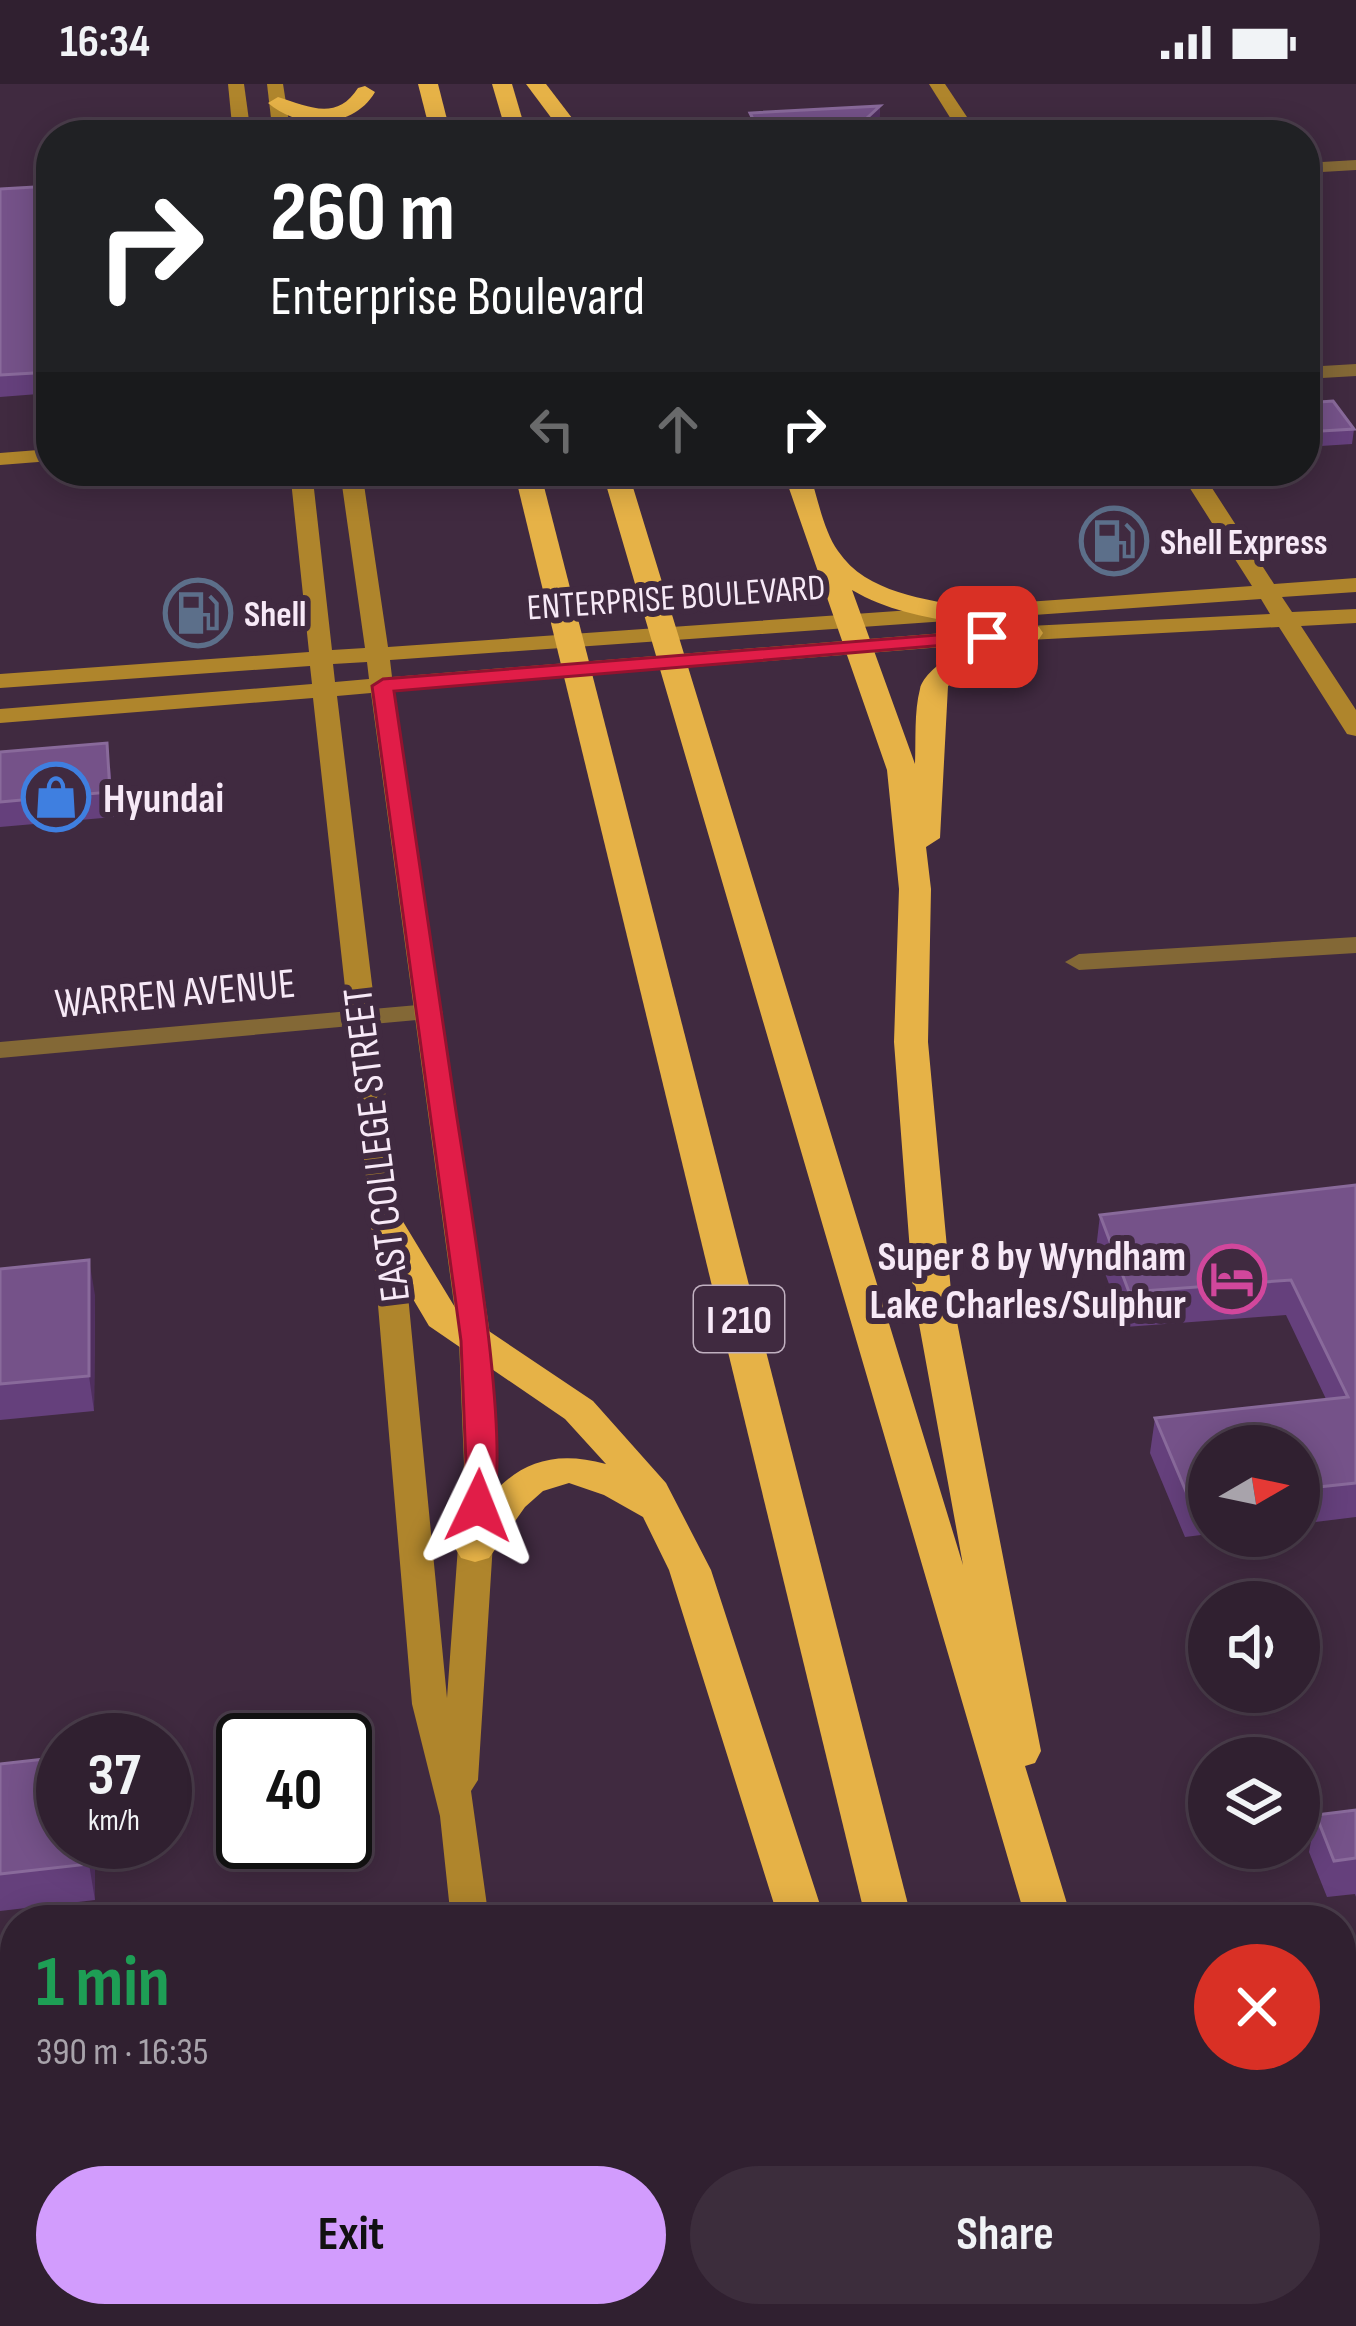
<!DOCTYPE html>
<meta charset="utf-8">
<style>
:root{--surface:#302030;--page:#3c2d3c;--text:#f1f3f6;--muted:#a8a3ab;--line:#4b3e4c;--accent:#d29cfd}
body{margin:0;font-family:"Sofia Sans Condensed",sans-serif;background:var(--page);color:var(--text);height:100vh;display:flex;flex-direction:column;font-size:45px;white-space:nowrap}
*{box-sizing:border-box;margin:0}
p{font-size:39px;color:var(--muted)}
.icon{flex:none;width:66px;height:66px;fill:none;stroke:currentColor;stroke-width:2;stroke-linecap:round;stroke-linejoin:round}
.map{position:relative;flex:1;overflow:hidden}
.sheet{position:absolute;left:0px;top:1821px;width:1356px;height:423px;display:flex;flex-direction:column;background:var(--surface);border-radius:48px 48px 0 0;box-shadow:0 6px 30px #0003,0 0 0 3px var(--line)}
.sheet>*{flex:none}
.top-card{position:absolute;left:36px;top:36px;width:1284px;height:366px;border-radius:48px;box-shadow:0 6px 30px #0003,0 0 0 3px var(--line);background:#202124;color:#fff;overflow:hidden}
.needle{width:78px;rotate:81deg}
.controls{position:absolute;left:1188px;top:1341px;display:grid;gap:24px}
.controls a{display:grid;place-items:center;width:132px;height:132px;border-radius:50%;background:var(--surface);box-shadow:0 6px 30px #0003,0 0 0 3px var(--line);font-size:60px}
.speed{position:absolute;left:36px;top:1629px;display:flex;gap:24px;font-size:60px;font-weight:700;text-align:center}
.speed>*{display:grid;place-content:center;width:156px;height:156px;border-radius:50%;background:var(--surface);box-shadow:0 6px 30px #0003,0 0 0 3px var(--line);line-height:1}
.speed small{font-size:30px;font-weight:400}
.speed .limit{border:6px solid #111;border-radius:18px;background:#fff;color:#111}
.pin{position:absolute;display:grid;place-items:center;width:102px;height:102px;color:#fff;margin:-51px;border-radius:24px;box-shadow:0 6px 18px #0006}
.me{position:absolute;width:132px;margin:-66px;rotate:2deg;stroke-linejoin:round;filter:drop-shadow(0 0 9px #0008)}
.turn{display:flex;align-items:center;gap:42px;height:252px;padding:0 36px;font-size:54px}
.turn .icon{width:156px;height:156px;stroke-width:2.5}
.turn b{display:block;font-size:84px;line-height:102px}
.lanes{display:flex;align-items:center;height:114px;padding:0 36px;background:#0003;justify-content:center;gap:60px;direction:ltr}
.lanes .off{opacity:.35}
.round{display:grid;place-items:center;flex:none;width:126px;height:126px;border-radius:63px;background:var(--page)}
.summary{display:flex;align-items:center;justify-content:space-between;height:204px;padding:0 36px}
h1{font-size:72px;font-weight:700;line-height:90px;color:#1e9e55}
.cta{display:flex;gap:24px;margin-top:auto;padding:24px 36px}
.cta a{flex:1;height:138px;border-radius:72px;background:var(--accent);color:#111;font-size:48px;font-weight:700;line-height:138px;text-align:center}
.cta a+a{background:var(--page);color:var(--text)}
.status{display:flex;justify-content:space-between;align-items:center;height:84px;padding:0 60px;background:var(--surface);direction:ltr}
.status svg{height:33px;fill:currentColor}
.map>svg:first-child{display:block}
</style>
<div class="status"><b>16:34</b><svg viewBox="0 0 49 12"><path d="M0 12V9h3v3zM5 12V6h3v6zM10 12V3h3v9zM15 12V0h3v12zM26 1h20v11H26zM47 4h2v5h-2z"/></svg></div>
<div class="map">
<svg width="1356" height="2242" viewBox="0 0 1356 2242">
<rect width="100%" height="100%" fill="#402a40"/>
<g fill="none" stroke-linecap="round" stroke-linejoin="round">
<g fill="#836836" fill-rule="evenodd">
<path d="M1356,76V86L1305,89V79Z"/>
<path d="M1356,280V292L1305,295V283Z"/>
<path d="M1356,853V869L1079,886L1065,878L1079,870Z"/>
<path d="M429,920L443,928L439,934L0,974V958Z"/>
</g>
<g fill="#af852c" fill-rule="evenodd">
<path d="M228,0H244L251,51H233Z"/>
<path d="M267,0H283L291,51H273Z"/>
<path d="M929,0H945L979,51H961Z"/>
<path d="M51,365V377L0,381V369Z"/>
<path d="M290,387H312L332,566L365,564L340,387H362L388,563L1252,502L1179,387H1201L1274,500L1356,494V508L1282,513L1292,528L1356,525V539L1301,542L1356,626V652L1347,650L1279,543L1029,556L394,607L491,1257L498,1380L478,1696L471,1707L489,1836H451L440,1732L412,1620L371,1139L313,614L0,639V625L312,600L310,582L0,604V590L309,568ZM1261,515L1270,530L1029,542L392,593L390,576ZM367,578L369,595L335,598L333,580ZM371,609L459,1257L464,1380L447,1614L401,1139L337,612Z"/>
<path d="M494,2229H538L540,2242H496Z"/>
</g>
<g fill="#e6b247" fill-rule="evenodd">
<path d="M418,0H438L451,51H431Z"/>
<path d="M492,0H512L527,51H507Z"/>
<path d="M526,0H546L585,51H564Z"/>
<path d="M365,2L375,8C354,45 299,46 268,19L278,13C309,23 337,37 358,4Z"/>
<path d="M514,387H540L912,1836H866Z"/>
<path d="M602,387H628L963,1481L913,1207L894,958L899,805L887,686L783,387H809C817,411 823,446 838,467C867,510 925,514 972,525L976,531L962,539C923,533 886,526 852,506L915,680C916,656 914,628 920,605C927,575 1011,536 1039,543L1043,549L1039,555L975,581L948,602L940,754L926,763L931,805L928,958L951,1207L1041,1667L1035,1679L1025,1682L1072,1836H1026Z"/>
<path d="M386,1128L399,1131L456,1225L593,1317L666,1399L711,1486L825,1836H779L669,1486L643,1433L604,1411L569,1399L543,1407L525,1423L489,1474L475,1478L461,1474L455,1464C492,1401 527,1358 606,1380L565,1335L429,1242L368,1139L373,1131Z"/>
<path d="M891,2229H943L946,2242H894Z"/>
<path d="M961,2229H1013L1016,2242H964Z"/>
<path d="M1139,2229H1191L1194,2242H1142Z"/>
</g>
</g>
<g fill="#65407c">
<path d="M880,22L879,38L865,51H753L750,45V29Z"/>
<path d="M51,102V309L0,313V105Z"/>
<path d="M1305,319L1354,345L1352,360L1305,363Z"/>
<path d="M0,668L110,683L114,733L0,743Z"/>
<path d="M1356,1101V1433L1299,1440V1362H1209V1450L1185,1453L1150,1369L1155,1334L1326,1315L1286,1231L1125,1243L1096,1165L1100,1131Z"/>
<path d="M0,1185L95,1211L94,1327L0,1336Z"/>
<path d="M0,1680L63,1758H95V1816L0,1827Z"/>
<path d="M1356,1726V1813L1355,1810L1327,1813L1309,1768L1316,1731Z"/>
</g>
<g fill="#502f5f">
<path d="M880,22L879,38L865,51H855V45Z"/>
<path d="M89,1176L95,1211L94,1327L89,1292Z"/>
<path d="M89,1758H95V1816L89,1780Z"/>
</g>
<g fill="#755289" stroke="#896a9b" stroke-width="3">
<path d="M880,22L855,45L859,51H761L750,29Z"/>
<path d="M51,102V288L0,291V105Z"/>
<path d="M1333,317L1354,345L1305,348V319Z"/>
<path d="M107,659L110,708L0,718V668Z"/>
<path d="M1356,1101V1399L1299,1405V1362H1209V1415L1190,1417L1155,1334L1348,1313L1291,1196L1129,1208L1100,1131Z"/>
<path d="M89,1176V1292L0,1300V1185Z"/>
<path d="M63,1673V1758H89V1780L0,1790V1680Z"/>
<path d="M1356,1726V1774L1334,1777L1316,1731Z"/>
</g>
<path fill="#e11d48" stroke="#92132f" stroke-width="3" d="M987,547L998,553L994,557L394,607C414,743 434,878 454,1014C464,1085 517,1379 489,1429H467L463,1422L466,1380L461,1257L372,602L383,595Z"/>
<defs>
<symbol id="fuel-ring" viewBox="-11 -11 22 22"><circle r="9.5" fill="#402a40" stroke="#5c6f8a" stroke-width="1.5"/><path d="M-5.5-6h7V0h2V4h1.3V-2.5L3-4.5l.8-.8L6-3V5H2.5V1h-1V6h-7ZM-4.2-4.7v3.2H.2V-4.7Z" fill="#5c6f8a"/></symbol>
<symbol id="shop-ring" viewBox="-11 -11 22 22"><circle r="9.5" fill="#402a40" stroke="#3f7fe0" stroke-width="1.5"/><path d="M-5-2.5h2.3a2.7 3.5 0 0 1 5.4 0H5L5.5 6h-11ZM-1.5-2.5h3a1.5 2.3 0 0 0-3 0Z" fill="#3f7fe0"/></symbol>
<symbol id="hotel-ring" viewBox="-11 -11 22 22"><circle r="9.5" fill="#402a40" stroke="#d1479c" stroke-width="1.5"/><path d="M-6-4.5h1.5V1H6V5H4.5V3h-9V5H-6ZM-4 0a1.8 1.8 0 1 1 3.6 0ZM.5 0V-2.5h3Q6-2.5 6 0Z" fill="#d1479c"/></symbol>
</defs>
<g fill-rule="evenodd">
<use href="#fuel-ring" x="1076" y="419" width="76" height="76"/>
<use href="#fuel-ring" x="160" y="491" width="76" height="76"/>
<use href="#shop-ring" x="18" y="675" width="76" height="76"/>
<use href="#hotel-ring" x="1194" y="1157" width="76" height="76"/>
</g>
<g text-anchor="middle" stroke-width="12" stroke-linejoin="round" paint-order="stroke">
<g font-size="36" font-weight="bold" fill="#f7e9f7" stroke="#402a40" text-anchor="start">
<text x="1160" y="470">Shell Express</text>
<text x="244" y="542">Shell</text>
</g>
<g font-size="36" fill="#f7e9f7" stroke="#402a40">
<text transform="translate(676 512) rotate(-4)" y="13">ENTERPRISE BOULEVARD</text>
</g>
<rect fill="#402a40" stroke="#c0b0c0" stroke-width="3" x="694" y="1202" width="90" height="66" rx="9"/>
<g font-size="39" font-weight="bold" fill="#f7e9f7">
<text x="739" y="1249">I 210</text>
</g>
<g font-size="42" font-weight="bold" fill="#f7e9f7" stroke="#402a40" text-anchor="start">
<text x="103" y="728">Hyundai</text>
<text x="1186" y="1186" text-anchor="end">Super 8 by Wyndham<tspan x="1186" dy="48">Lake Charles/Sulphur</tspan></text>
</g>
<g font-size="42" fill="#f7e9f7" stroke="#402a40">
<text transform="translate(175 908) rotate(-5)" y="15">WARREN AVENUE</text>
<text transform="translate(375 1061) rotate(-97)" y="15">EAST COLLEGE STREET</text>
</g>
</g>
</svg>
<div class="controls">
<a><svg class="needle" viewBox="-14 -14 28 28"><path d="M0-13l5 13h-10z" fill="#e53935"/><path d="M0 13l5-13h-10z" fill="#a8a3ab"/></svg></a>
<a><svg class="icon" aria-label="sound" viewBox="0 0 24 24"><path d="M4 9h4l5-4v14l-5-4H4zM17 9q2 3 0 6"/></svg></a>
<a><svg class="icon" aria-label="layers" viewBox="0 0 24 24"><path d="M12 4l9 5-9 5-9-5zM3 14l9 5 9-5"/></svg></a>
</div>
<div class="speed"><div>37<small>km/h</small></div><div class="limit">40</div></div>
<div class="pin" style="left:987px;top:553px;background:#d93025"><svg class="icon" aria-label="arrive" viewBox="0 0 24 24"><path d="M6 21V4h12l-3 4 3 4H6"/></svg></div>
<svg class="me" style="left:478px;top:1422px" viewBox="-20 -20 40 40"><path d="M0-17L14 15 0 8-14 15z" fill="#e11d48" stroke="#fff" stroke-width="4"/></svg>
<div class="top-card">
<div class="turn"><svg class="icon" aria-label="right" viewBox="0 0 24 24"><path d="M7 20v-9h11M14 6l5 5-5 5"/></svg><div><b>260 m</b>Enterprise Boulevard</div></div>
<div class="lanes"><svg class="icon off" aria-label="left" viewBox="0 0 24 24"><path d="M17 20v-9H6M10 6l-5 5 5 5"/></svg><svg class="icon off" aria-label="ahead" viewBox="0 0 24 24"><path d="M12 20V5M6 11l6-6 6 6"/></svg><svg class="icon" aria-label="right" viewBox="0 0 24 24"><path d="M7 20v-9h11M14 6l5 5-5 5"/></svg></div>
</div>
<section class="sheet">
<div class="summary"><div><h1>1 min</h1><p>390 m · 16:35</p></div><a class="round" style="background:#d93025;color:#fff"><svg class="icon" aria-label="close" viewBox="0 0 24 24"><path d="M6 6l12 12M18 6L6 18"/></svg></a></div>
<div class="cta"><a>Exit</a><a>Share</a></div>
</section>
</div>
